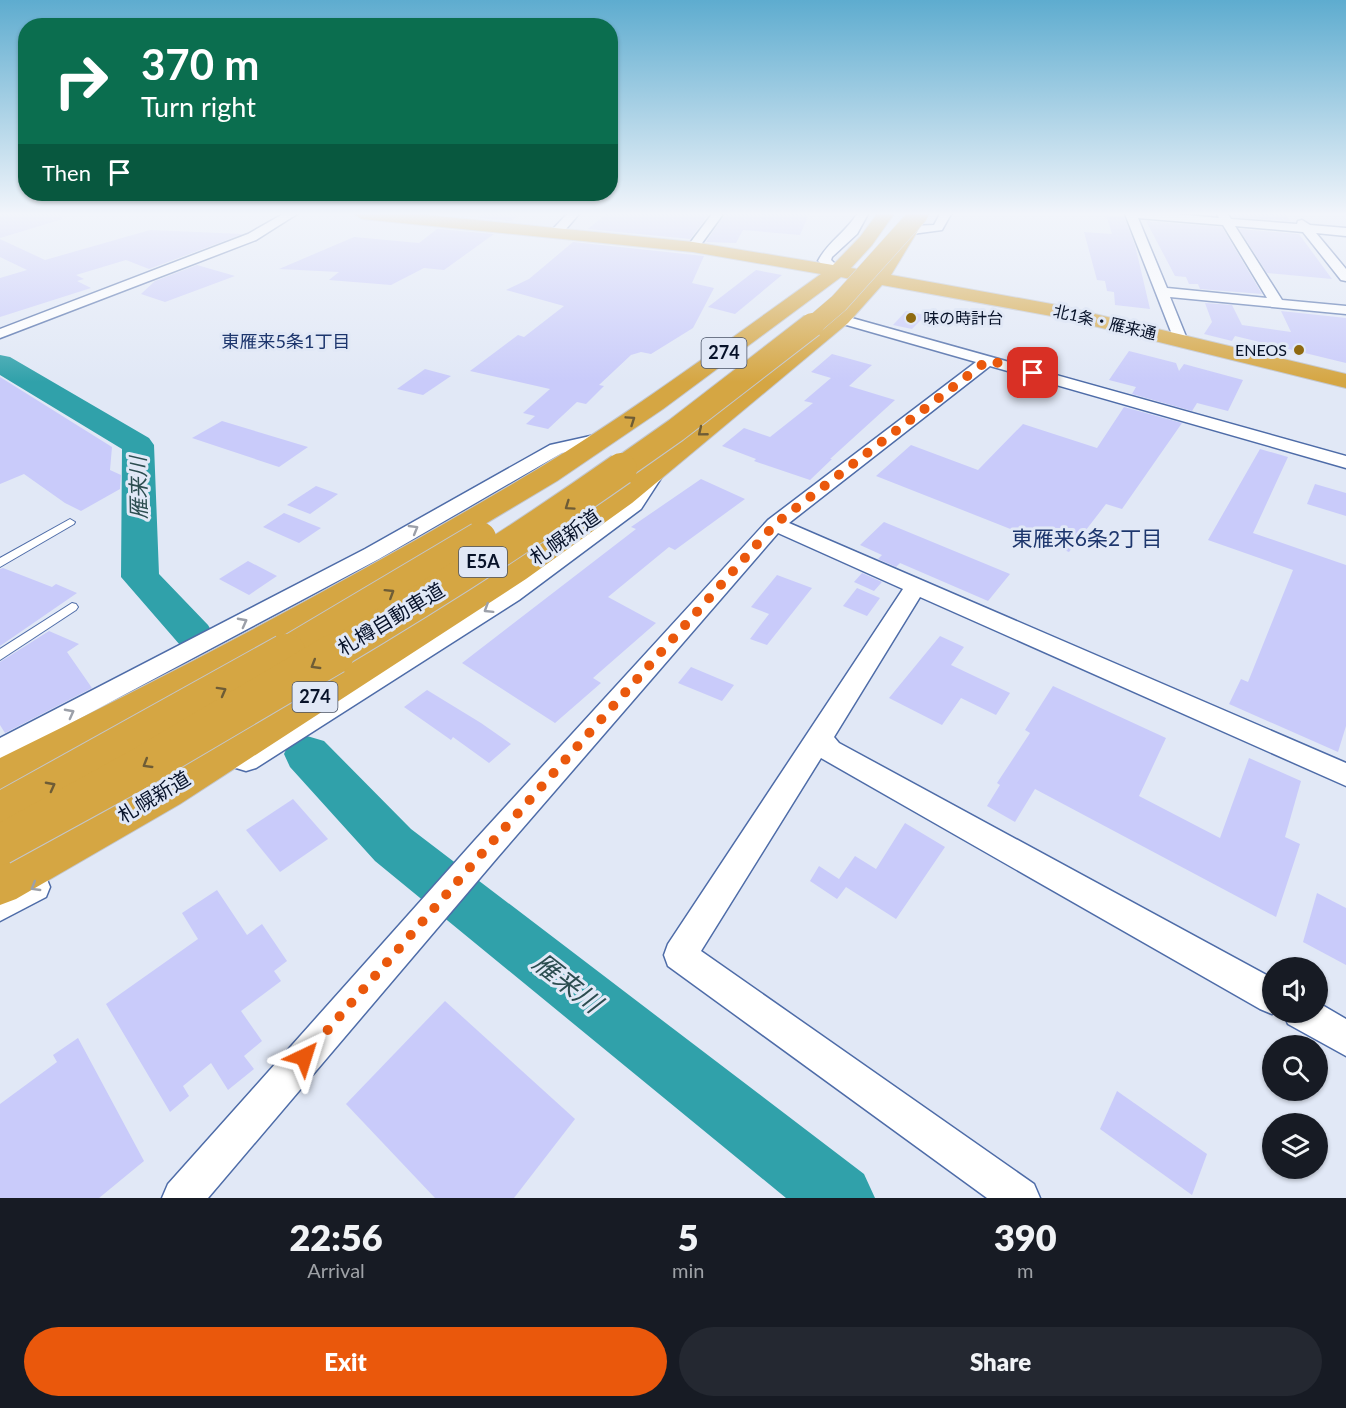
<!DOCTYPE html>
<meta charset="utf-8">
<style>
:root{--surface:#171b24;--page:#242831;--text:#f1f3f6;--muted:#9ea1a6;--accent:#ea580c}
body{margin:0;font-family:Lato,"Noto Sans JP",sans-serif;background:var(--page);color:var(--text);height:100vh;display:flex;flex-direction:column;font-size:22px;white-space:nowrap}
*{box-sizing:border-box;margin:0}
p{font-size:20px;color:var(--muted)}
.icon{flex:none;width:33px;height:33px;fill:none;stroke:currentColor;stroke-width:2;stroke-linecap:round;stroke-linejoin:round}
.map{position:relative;height:1198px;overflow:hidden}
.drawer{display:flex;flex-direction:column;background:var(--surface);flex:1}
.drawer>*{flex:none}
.top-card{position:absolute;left:18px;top:18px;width:600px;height:183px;border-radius:24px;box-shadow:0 2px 4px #0004;background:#0b6e4f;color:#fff;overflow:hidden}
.buttons{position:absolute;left:1262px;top:957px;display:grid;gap:12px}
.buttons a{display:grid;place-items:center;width:66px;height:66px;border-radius:50%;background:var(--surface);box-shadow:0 2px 4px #0004;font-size:30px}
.pin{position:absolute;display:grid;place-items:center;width:51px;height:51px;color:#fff;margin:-26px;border-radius:12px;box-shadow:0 3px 9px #0006}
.me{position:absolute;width:66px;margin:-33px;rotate:41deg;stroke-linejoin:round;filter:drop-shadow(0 0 4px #0008)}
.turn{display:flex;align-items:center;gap:21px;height:126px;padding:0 24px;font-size:27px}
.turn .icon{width:78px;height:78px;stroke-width:2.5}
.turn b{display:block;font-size:42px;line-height:51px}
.then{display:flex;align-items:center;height:57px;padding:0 24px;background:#0003;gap:12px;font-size:22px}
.eta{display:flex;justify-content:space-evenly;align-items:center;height:102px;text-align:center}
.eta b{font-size:36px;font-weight:800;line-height:42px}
.action{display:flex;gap:12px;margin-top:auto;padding:12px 24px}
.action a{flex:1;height:69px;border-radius:36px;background:var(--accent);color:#fff;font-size:24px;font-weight:800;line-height:69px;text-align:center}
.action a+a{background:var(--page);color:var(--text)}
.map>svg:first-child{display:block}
</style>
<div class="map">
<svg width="1346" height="1198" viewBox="0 0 1346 1198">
<rect width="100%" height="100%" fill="#e1e8f6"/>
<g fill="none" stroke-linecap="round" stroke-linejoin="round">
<g fill="#30a1aa" fill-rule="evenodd">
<path d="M0,355L10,357L149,438L154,445L159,574L208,625L214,635L208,645L194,649L180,645L121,577L122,449L0,375Z"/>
<path d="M307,736L324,741L411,829L864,1174L875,1198H786L375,861L290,767L284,754L290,741Z"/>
</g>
</g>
<g fill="#c9cbfa">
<path d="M0,214H62L63,219L0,238Z"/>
<path d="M482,214H521L511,221L478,218Z"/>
<path d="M606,214H709L690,239L588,229Z"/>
<path d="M725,214H809L800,235L743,230L736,243L706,242Z"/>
<path d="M1231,214H1285L1290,221L1232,217Z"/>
<path d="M1106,215L1124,217L1135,245L1150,309L1115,305L1114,292L1107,291L1105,281L1097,280L1084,232L1112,234Z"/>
<path d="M1146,221L1222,227L1262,294L1200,289L1198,284H1189L1186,277L1175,276Z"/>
<path d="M437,229L494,234L444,270L424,268L391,285L329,280L339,272L279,269L354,237L419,243Z"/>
<path d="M1239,229L1299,234L1332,279L1267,273Z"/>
<path d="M150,230L243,234L149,269L126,260L76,275L84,279L77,281L91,288L0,317V278L27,270L0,257V239L45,260Z"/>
<path d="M573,242L704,256L692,283L714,288L693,328L651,354L641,352L631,355L599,385L604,386L586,404L577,402L548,429L526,424L535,416L523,413L550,389L470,371L518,335L524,337L564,306L506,290L529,279Z"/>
<path d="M197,265L235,276L165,302L141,294L155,281Z"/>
<path d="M756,270L782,275L735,314L708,307Z"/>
<path d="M1205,303L1232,305L1242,325L1291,332L1281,311L1346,318V363L1235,336L1232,341L1204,334L1212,322Z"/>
<path d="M906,311L926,315L912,329L893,325Z"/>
<path d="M1129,351L1176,363L1179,371L1184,364L1243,380L1228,411L1197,403L1192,411L1132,394L1136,387L1109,380Z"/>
<path d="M832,354L872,365L849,386L895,400L830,459H832L810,480L754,461L756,459L722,446L744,428L770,437L813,403L804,401L831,378L811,372Z"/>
<path d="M425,369L451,376L423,395L397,389Z"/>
<path d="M0,377L112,447L110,470L121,475L120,489L81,511L65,503L24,474L0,484Z"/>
<path d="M1124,407L1182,423L1122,509L1106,504L1069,552L876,476L911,445L978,470L1023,424L1097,448Z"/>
<path d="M222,421L308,447L279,467L192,438Z"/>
<path d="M1260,449L1288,457L1253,533L1346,565V726L1338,752L1229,704L1241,679L1248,682L1293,570L1208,540Z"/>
<path d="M701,479L745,499L675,550L669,547L608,597L656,623L593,678L601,683L555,723L462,663L636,529L631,527Z"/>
<path d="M1315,484L1346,493V516L1307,504Z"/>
<path d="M316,486L338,494L310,514L287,505Z"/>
<path d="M284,513L321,528L299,543L263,527Z"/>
<path d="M884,522L1010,574L988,601L900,563L896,567L878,559L882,555L860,545Z"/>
<path d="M248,561L277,576L249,595L219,579Z"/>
<path d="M3,568L52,587L56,584L77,593L0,646V569Z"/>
<path d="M862,573L882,582L874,591L854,582Z"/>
<path d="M777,575L812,588L767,645L750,639L769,614L751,607Z"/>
<path d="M857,588L880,598L867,616L843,606Z"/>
<path d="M49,631L79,644L67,652L92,688L5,733L0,725V662Z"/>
<path d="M940,636L964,647L951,665L1010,693L996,715L961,698L942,725L889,698Z"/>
<path d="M691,667L734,685L722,701L678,683Z"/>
<path d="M1053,686L1166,738L1139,796L1220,838L1249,758L1301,781L1285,837L1300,844L1276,917L1035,789L1015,822L987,806L1000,785L997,783L1030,733L1025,730Z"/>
<path d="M427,690L481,723L511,744L489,763L453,737L451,740L404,707Z"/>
<path d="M293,799L328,839L280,872L246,830Z"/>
<path d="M905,823L945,847L896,919L846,887L837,899L810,881L819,866L839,879L855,856L876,869Z"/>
<path d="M217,890L247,935L262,924L287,961L274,971L281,981L241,1011L262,1041L244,1056L254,1069L228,1090L211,1063L183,1086L189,1096L170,1112L106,1004L198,939L182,913Z"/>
<path d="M1317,893L1346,908V965L1303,942Z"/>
<path d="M445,1001L575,1119L514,1198H435L346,1104Z"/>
<path d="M78,1038L144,1161L99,1198H0V1104L57,1062L53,1055Z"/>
<path d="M1117,1091L1207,1154L1192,1195L1100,1129Z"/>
</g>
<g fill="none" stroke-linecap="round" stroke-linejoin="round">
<defs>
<g id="lane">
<path d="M70,519L75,522L74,524L0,567V558Z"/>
<path d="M72,603L76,604L78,607L76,610L0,660V649Z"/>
</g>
<g id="street">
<path d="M283,214H297L256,240L0,338V329L248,234Z"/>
<path d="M567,214H579L560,236H552V230Z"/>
<path d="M712,214H723L697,250H689L687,247Z"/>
<path d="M857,214H868L857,234L832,257L831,260L843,271L837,275L818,261C827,243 846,232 857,214Z"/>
<path d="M940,214H951L942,230L912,234L906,230L912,226L934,225Z"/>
<path d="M1125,214H1176L1219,218L1217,214H1228L1231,219L1297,224L1298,221L1302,220L1310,225L1346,228V236L1316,233L1346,269V281L1341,280L1303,232L1235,226L1282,300L1346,306V314L1170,297L1187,339L1180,343L1175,342ZM1138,218L1223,225L1267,298L1167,288Z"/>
<path d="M841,315L1346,456V468L990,366L789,523L1346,763V786L920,597L834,737L839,743L1272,978V1012H1275L1272,1014L1260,1009L821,758L701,951L1034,1184L1040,1198H987L668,966L664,955L668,944L903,589L778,533L497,858L208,1198H162L168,1184L475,840L768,520L976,362L836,322L834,319Z"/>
<path d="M604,433L610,434L613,438L610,442L562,453L379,559L0,761V738L365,549L550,445Z"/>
<path d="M656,466L663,468L665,472L641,509L519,600L256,768L246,771L236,768L232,760L236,752L503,590L627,501L649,468Z"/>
<path d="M35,873L46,877L50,887L46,897L0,921V891Z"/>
<path d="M1317,1002L1346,1019V1056L1288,1024L1283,1012H1317Z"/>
</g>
<path id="highway" d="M354,214H417L693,242L833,265L860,237L877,214H894L872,245L851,268L873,272L881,263L911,214H928L891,275L1057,305L1346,374V388L1057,317L882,285L848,323L632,503L526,579L180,804L16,899L0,905V862L150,780L504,565L612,491L834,315L864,282L841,277L663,409L557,481L361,598L112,737L14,789L0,793V758C182,669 362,574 536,470C635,410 727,341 821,274L693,252L362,219Z"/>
</defs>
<use href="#lane" stroke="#4e6ca8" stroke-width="2"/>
<use href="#street" stroke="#4e6ca8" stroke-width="3"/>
<use href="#highway" stroke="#c3c6cc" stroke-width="2"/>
<use href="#lane" fill="#fff" fill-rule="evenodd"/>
<use href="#street" fill="#fff" fill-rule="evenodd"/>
<use href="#highway" fill="#d5a643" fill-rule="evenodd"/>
<defs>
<path id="highway-bridge-far3" d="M811,327L839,303L919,214"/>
<path id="highway-bridge-far2" d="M619,470L676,430L812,325"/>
<g id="highway-bridge-far1">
<path d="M283,655L480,538"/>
<path d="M332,655C430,597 527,535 621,469"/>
</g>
<g id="highway-bridge">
<path d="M0,813L286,654"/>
<path d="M0,845L137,770L334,654"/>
</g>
</defs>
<use href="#highway-bridge-far3" stroke="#c3c6cc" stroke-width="20" stroke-linecap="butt"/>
<use href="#highway-bridge-far2" stroke="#c3c6cc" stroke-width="26" stroke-linecap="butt"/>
<use href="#highway-bridge-far1" stroke="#c3c6cc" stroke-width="34" stroke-linecap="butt"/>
<use href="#highway-bridge" stroke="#c3c6cc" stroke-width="42" stroke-linecap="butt"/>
<use href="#highway-bridge-far3" stroke="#d5a643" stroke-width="19"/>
<use href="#highway-bridge-far2" stroke="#d5a643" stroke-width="24"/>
<use href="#highway-bridge-far1" stroke="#d5a643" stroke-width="32"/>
<use href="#highway-bridge" stroke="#d5a643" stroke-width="40"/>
</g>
<defs><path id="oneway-chevron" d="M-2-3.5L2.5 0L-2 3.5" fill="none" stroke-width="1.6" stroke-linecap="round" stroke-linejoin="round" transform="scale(1.5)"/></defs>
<g stroke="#6e5c36">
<use href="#oneway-chevron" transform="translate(631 420) rotate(-34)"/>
<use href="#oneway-chevron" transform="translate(702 432) rotate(141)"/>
<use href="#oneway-chevron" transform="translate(569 506) rotate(145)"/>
<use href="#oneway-chevron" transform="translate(390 593) rotate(-32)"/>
<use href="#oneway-chevron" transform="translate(315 665) rotate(149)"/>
<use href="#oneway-chevron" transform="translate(222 691) rotate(-29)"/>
<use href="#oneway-chevron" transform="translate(147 764) rotate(149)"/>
<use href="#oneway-chevron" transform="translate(51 786) rotate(-28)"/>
</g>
<g stroke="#9ca0a9">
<use href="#oneway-chevron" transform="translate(414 529) rotate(-30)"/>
<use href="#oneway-chevron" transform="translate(488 609) rotate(148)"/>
<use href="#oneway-chevron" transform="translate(243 622) rotate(-28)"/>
<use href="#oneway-chevron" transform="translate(70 713) rotate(-28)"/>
<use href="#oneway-chevron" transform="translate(35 887) rotate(149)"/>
</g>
<linearGradient id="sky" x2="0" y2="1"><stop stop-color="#5eaccf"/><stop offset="0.56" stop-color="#f2f5fb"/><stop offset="1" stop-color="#f2f5fb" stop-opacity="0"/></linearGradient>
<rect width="1346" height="382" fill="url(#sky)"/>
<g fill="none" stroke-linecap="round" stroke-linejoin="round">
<path stroke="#ea580c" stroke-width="10" stroke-dasharray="0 18" d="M304,1057L486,849L775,524L988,360L1033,373"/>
</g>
<g fill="#8f6a10" stroke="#e1e8f6" stroke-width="2">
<circle cx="911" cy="318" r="6"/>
<circle cx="1299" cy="350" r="6"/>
</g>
<g text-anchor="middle" stroke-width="6" stroke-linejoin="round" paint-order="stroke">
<g font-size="16" fill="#071229" stroke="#e1e8f6" text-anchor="start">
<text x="923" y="324">味の時計台</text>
<text x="1287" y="356" text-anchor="end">ENEOS</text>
</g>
<g font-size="16" fill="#071229" stroke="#e1e8f6">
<text transform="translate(1105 322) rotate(13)" y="6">北1条・雁来通</text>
</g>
<g font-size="18" fill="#1d366d" stroke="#e1e8f6">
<text x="286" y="348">東雁来5条1丁目</text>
</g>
<g fill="#e1e8f6" stroke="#485266" stroke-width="1.5">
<rect x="701.5" y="338" width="45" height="30" rx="4.5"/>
<rect x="459" y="547" width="48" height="30" rx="4.5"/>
<rect x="292.5" y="682" width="45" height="30" rx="4.5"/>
</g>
<g font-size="18" font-weight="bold" fill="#071229">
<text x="724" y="359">274</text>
<text x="483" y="568">E5A</text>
<text x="315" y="703">274</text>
</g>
<g font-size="20" fill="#071229" stroke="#e1e8f6">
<text transform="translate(565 537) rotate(-35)" y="7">札幌新道</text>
<text transform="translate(391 619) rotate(-31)" y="7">札樽自動車道</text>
<text transform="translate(154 797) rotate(-31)" y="7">札幌新道</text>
</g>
<g font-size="21" font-style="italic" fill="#2c4d50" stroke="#e1e8f6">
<text transform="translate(139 488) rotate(-91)" y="7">雁来川</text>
</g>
<g font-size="21" fill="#1d366d" stroke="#e1e8f6">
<text x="1087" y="546">東雁来6条2丁目</text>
</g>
<g font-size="26" font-style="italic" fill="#2c4d50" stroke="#e1e8f6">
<text transform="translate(567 983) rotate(38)" y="9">雁来川</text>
</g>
</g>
</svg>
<div class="buttons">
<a><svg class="icon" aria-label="sound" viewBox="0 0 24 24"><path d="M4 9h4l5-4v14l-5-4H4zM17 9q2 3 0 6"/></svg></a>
<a><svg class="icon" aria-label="search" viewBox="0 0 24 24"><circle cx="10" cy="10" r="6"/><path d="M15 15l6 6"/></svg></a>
<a><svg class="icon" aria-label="layers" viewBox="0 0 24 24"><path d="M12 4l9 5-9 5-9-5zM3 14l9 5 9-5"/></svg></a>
</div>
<div class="pin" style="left:1033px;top:373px;background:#d93025"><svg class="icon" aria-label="arrive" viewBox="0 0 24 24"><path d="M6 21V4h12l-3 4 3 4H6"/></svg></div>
<svg class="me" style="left:304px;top:1057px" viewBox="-20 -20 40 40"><path d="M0-17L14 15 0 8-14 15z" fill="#ea580c" stroke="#fff" stroke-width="4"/></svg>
<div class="top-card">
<div class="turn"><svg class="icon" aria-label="right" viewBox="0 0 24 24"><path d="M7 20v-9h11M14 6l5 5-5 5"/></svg><div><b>370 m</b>Turn right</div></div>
<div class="then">Then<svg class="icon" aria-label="arrive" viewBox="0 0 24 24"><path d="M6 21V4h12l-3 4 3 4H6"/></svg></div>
</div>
</div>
<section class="drawer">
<div class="eta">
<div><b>22:56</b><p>Arrival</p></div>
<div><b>5</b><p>min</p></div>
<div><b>390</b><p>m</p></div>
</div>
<div class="action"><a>Exit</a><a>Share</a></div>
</section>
